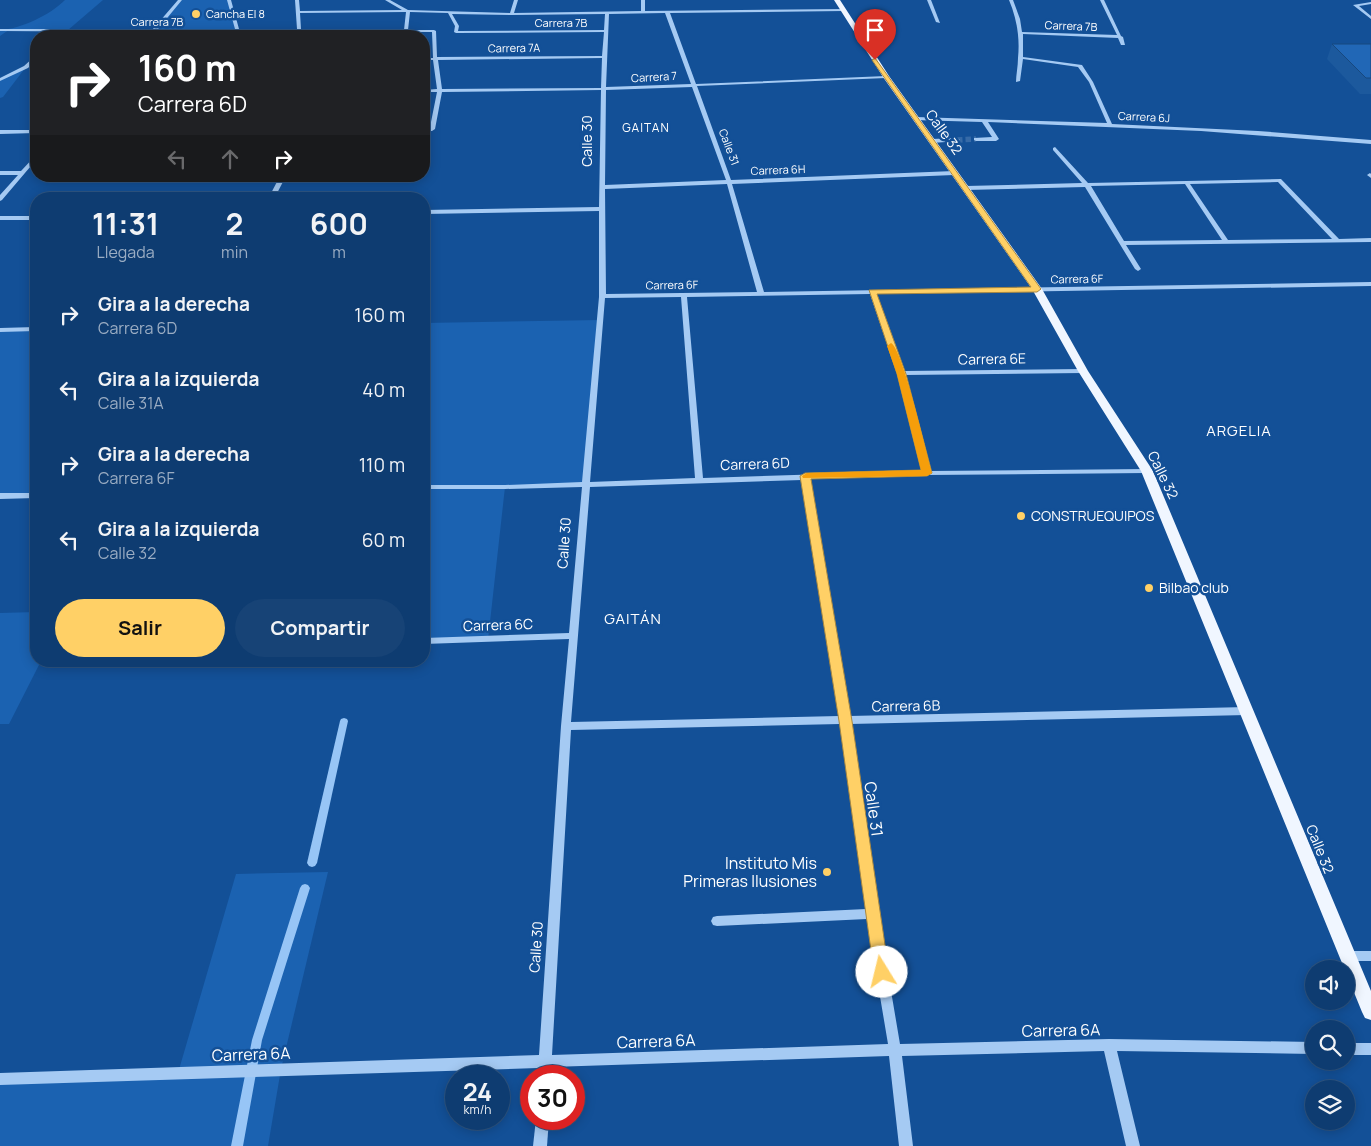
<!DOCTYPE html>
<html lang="es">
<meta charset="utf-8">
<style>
:root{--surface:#0e3c71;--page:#174376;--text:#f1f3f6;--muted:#9badc3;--line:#2e5684;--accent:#ffd066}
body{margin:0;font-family:Manrope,sans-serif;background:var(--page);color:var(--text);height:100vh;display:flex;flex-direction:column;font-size:19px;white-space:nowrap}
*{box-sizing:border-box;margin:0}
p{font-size:16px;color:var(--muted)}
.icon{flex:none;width:28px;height:28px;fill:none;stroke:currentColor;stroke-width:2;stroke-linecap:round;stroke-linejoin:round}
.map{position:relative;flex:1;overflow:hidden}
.side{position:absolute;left:30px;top:192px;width:400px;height:475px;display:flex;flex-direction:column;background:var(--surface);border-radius:20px;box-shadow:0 2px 12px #0003,0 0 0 1px var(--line)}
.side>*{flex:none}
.top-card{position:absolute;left:30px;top:30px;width:400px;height:152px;border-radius:20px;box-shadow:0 2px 12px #0003,0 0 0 1px var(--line);background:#202124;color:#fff;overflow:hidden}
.tools{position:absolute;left:1305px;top:960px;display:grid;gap:10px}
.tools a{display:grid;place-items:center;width:50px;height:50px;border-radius:50%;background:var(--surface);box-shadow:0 2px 12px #0003,0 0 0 1px var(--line);font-size:25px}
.speed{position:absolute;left:445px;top:1065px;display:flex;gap:10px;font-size:25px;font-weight:700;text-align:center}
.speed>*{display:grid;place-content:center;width:65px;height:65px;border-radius:50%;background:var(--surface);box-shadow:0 2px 12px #0003,0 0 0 1px var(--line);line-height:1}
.speed small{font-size:12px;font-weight:400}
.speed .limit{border:8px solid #d22;background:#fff;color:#111}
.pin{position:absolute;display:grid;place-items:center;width:42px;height:42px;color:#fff;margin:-51px -21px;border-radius:50% 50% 50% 0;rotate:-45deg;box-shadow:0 0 5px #0007}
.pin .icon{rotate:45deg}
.me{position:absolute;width:55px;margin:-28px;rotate:351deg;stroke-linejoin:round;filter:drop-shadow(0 0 4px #0008)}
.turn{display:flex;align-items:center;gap:18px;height:105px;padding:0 25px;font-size:22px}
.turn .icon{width:65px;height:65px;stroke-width:2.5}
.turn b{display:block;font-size:35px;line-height:42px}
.lanes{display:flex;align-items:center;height:48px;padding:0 25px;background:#0003;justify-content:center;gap:25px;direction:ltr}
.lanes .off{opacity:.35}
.eta{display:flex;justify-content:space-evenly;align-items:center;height:85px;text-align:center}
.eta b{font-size:30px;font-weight:700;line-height:35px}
.button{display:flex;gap:10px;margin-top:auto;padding:10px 25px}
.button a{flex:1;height:58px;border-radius:30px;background:var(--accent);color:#111;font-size:20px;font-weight:700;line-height:58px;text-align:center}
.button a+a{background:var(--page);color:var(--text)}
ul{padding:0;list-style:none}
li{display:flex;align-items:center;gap:15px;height:75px;padding:0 25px}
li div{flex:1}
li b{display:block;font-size:19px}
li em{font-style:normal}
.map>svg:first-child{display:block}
</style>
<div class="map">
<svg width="1371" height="1146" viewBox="0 0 1371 1146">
<rect width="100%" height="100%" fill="#135097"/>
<g fill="#1b62b1">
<path d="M65,0H103L68,30L10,29L0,36V30C21,29 50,15 65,0Z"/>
<path d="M182,0H230L237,30H155Z"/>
<path d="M26,67L3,97L0,98V80Z"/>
<path d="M600,320L585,484L505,487L488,640L424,641V323Z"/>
<rect x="0" y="329" width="36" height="167"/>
<path d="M36,612V661H41L9,724H0V613Z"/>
<path d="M328,872L281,1069L268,1146H0V1079L178,1073L236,874Z"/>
</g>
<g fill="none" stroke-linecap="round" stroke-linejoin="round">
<g fill="#97c5f6" fill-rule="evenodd">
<path d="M344,718L347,719L348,721L317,863L315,866L312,867L309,866L307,863L340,721L341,719Z"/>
<path d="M305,884L308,885L310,888L262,1040L243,1146H231L252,1040L300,888L302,885Z"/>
</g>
<path stroke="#366aa7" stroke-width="5.5" stroke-dasharray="5.5 3" stroke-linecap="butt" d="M957,140L976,139"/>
<g fill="#a5caf3" fill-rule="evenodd">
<path d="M178,0H182L158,29H235L227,0H231L239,29H297L295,0H299L300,11L402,10L385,0H390L408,10L510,13L514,0H518L514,13L641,11V0H645V11L845,9L844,11L670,13L696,84L886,76L888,77L886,78L697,86L731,180L954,171L957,173L954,175L732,184L764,292L1371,282V286L876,294L904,371L1083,369L1087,371L1083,373L905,375L930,471L1147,469L1151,471L1147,473L927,475L810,479L849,716L1247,707L1250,708L1252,711L1250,714L1247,715L850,724L878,914L900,1044L1109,1039L1314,1042V1054L1117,1051L1140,1146H1126L1104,1051L902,1056L913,1146H899L889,1056L551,1067L550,1076H538V1068L0,1085V1073L539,1055L561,726L569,639L424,644V638L569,633L582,487L505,489H424V485H505L582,482L599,297V211L424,214V210L599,207L601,90L442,92L435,129L432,131H424V128L430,127L437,92H424V90L437,89L433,60H424V58H433L432,32H300L297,36H293L295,32H156L153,33L151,32L0,31V29H153ZM406,12L404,30L301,29L300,13ZM410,12L448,13L455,26L454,32L456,33L604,32L602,56L437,57L436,31L434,30H408ZM665,13L691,84L606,87L609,14ZM452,14L512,15L605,14L604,30L458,31L459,26ZM602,58L601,88L442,89L438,60ZM692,87L726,180L605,185L606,90ZM727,184L757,292L606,294L605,189ZM870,294L897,373L922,471L703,478L687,297ZM681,297L695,478L590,482L605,298ZM802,480L839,716L571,722L590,487ZM840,724L866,909L717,916L713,917L711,921L713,925L717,926L867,919L888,1044L552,1055L571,730Z"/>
<path d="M927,0H931L940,23L936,22Z"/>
<path d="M1009,0H1013L1020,19L1022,32L1117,35L1100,0H1104L1121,36L1123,37L1125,45H1121L1118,38L1023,34V57L1082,65L1093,82L1112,124L1258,131L1371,140V144L1201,131L988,122L999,139L996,141H976L974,140V138L992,137L982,122L914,120V118L916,117L1107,123L1089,82L1078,67L1023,59L1020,81L1016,82C1016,75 1018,66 1018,58C1020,38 1017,19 1009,0Z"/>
<path d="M1371,2V4L1359,6L1371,16V19L1353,5Z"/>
<path d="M34,57H36V60L28,68L0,81V78L24,66Z"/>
<path d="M0,130H36V133L0,134Z"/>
<path d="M957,138L960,140L959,141L932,143L929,141L932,139Z"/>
<path d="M1055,147L1088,183L1281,179L1339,239L1371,238V242L1126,245L1141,269L1138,271L1135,269L1085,187L966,190L963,188L966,186L1082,183L1053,150V148ZM1278,182L1332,239L1228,240L1190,184ZM1185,184L1222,240L1124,241L1091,186Z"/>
<path d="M36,155V160L2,200L0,201V195L18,175H0V171H21Z"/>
<path d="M1370,173L1371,174V178L1367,175Z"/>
<path d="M280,176H286L274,199H268Z"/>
<rect x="0" y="216" width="36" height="4"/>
<path d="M36,327V331L0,332V328Z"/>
<path d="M0,493H36V498L0,499Z"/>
<path d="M1348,951H1371V961H1348L1344,960L1342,956L1344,952Z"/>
<rect x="1346" y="1043" width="25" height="12"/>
<path d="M536,1119H549L547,1146H533Z"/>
</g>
<path fill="#f0f6ff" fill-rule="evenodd" d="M834,0H840L889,76L1042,289L1088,371L1153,471L1371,991V1020L1365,1018L1362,1012L1141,471L1078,371L1032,289L883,77Z"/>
</g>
<path fill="#1c599d" d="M1332,44H1371V94H1360L1327,59Z"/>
<path fill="#2167b6" stroke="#17487f" d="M1332,44H1371V78H1366Z"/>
<path fill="#ffd066" stroke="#a68742" d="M875,58L1041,289L1037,292L877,294L906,374L932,473L927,476L811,479L852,721L889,972L887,977L882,979L876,977L874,972L839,721L800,476L805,473L921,470L897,374L869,290L1031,287L872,60Z"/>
<path fill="#f59e0b" d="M891,343C902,347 927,455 932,473L927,476L803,478L802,476L807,473L921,470L897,374L887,346Z"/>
<g fill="#ffd066" stroke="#135097" stroke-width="2">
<circle cx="196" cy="14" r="5"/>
<circle cx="1021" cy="516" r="5"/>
<circle cx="1149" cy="588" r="5"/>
<circle cx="827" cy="872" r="5"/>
</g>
<g text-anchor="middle" stroke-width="5" stroke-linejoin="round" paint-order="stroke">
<g font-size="11" fill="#fff" stroke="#135097" text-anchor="start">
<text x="206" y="18">Cancha El 8</text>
</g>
<g font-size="11" fill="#fff" stroke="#135097">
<text x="157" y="26">Carrera 7B</text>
<text x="561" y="27">Carrera 7B</text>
<text transform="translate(1071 26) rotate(2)" y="4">Carrera 7B</text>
<text transform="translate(514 48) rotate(-1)" y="4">Carrera 7A</text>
<text transform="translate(654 77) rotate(-3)" y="4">Carrera 7</text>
<text transform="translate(1144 117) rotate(3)" y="4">Carrera 6J</text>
<text transform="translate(729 147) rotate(69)" y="4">Calle 31</text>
<text transform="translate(778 170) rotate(-2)" y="4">Carrera 6H</text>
<text transform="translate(1077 279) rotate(-1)" y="4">Carrera 6F</text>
<text transform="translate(672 285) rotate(-1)" y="4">Carrera 6F</text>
</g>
<g font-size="12" letter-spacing="1" fill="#fff" stroke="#135097">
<text x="646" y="132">GAITAN</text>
</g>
<g font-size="14" fill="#fff" stroke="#135097">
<text transform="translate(944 132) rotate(54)" y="5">Calle 32</text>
<text transform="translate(587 141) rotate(-90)" y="5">Calle 30</text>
<text transform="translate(992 359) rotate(-1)" y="5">Carrera 6E</text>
<text transform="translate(755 464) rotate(-2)" y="5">Carrera 6D</text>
<text transform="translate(1163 475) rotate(64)" y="5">Calle 32</text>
<text transform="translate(564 543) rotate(-86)" y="5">Calle 30</text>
<text transform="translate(498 625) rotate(-2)" y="5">Carrera 6C</text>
<text transform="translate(906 706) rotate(-1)" y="5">Carrera 6B</text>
<text transform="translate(1320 849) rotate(68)" y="5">Calle 32</text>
<text transform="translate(536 947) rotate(-86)" y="5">Calle 30</text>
</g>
<g font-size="14" fill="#fff" stroke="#135097" text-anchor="start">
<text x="1031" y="521">CONSTRUEQUIPOS</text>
<text x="1159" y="593">Bilbao club</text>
</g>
<g font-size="15" letter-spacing="1" fill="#fff" stroke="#135097">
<text x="1239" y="436">ARGELIA</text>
<text x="633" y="624">GAITÁN</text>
</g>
<g font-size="16" fill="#fff" stroke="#135097">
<text transform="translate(874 809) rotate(82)" y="6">Calle 31</text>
<text transform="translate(1061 1030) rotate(-1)" y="6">Carrera 6A</text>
<text transform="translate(656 1041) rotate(-2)" y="6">Carrera 6A</text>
<text transform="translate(251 1054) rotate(-2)" y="6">Carrera 6A</text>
</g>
<g font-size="16" fill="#fff" stroke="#135097" text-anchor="end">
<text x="817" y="869">Instituto Mis<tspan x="817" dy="18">Primeras Ilusiones</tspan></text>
</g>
</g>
</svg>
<div class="tools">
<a><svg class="icon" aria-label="sound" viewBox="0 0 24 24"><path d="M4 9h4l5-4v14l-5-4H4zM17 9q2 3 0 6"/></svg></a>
<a><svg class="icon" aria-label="search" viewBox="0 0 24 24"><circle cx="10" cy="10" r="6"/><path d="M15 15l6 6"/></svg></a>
<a><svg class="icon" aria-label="layers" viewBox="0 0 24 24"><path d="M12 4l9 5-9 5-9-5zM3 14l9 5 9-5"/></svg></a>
</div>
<div class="speed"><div>24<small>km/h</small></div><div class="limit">30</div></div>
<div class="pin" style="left:875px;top:60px;background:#d93025"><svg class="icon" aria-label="arrive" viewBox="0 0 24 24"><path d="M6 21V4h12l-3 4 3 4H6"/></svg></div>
<svg class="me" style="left:882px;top:972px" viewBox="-20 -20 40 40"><circle r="19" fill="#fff"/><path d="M0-13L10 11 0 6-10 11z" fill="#ffd066"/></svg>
<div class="top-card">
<div class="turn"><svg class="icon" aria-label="right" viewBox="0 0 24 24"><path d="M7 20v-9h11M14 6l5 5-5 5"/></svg><div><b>160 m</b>Carrera 6D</div></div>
<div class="lanes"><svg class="icon off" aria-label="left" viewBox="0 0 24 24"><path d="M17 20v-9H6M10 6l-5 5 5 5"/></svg><svg class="icon off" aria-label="ahead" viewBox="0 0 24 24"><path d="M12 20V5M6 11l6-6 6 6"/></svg><svg class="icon" aria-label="right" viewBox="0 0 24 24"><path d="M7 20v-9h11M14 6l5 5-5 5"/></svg></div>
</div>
<section class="side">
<div class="eta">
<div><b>11:31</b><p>Llegada</p></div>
<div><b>2</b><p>min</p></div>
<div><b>600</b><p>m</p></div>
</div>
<ul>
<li><svg class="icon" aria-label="right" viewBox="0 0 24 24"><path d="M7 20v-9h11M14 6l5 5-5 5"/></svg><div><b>Gira a la derecha</b><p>Carrera 6D</p></div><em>160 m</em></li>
<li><svg class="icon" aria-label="left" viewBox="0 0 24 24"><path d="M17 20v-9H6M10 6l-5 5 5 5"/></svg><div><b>Gira a la izquierda</b><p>Calle 31A</p></div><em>40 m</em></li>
<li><svg class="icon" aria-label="right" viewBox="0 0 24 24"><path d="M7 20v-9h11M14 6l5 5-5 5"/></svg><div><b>Gira a la derecha</b><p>Carrera 6F</p></div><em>110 m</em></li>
<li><svg class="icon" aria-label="left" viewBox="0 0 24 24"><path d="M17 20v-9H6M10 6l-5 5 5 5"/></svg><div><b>Gira a la izquierda</b><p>Calle 32</p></div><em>60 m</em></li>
</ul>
<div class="button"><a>Salir</a><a>Compartir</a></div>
</section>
</div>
